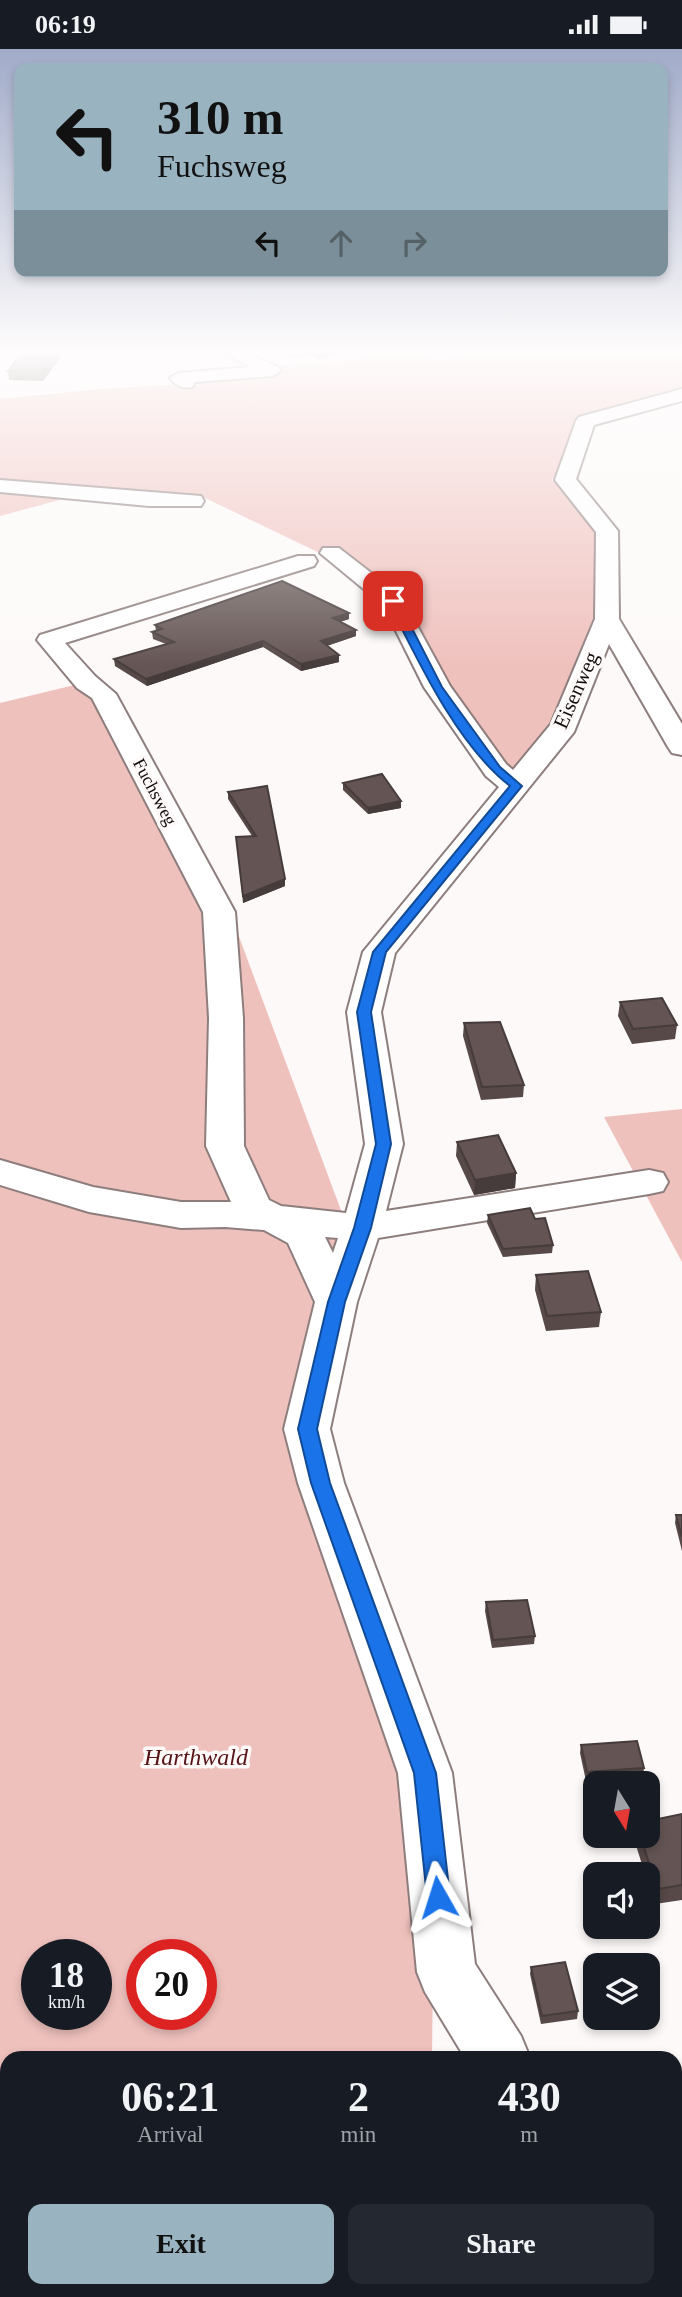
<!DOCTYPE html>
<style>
:root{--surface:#171b24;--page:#242831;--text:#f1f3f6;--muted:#9ea1a6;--accent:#99b3c0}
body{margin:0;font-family:Georgia,serif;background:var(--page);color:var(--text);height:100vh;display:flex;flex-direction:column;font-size:26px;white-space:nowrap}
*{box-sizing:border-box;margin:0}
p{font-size:23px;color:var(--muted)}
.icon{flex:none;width:38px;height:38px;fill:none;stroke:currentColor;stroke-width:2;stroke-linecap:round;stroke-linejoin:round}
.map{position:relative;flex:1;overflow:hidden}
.sheet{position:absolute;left:0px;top:2002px;width:682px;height:247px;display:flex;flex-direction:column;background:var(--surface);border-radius:21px 21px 0 0;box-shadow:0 4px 10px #0003}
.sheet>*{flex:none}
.top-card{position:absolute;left:14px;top:14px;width:654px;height:214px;border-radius:14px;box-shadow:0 4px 10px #0003;background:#99b3c0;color:#111;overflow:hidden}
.needle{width:46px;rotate:169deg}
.controls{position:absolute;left:583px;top:1722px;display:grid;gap:14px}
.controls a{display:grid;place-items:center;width:77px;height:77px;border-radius:14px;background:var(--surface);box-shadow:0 4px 10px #0003;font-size:35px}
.speed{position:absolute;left:21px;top:1890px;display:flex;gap:14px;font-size:35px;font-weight:700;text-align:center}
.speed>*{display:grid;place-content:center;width:91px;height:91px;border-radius:50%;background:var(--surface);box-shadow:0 4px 10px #0003;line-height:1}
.speed small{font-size:18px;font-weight:400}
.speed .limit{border:10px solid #d22;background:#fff;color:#111}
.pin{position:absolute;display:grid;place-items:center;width:60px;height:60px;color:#fff;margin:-30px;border-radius:14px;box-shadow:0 4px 10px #0006}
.me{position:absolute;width:77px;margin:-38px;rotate:354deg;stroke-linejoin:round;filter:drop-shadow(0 0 5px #0008)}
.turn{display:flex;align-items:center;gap:24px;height:147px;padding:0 28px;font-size:32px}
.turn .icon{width:91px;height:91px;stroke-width:2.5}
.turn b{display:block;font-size:49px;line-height:60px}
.lanes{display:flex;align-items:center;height:66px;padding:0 28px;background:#0003;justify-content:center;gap:35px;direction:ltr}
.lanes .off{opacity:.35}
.eta{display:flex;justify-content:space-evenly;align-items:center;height:119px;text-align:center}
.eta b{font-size:42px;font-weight:700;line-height:49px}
.cta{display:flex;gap:14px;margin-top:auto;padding:14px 28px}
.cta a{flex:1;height:80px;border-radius:14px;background:var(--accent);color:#111;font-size:28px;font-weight:700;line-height:80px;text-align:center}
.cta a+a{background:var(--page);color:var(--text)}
.status{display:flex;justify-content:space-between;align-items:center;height:49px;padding:0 35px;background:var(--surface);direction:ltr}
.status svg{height:19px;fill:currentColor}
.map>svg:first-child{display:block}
</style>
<div class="status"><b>06:19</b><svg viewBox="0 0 49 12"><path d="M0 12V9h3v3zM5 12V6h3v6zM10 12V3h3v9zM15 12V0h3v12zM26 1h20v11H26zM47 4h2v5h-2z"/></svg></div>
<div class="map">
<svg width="682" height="2248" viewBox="0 0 682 2248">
<rect width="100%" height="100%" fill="#fdf9f9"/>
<g fill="#efc1bd" fill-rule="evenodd">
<path d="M386,303H416L437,311L487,303H682V345L583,371L552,431L565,442L600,484V568L567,653L511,734L482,724L391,564L324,506L203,448L63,450L0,467V350L101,340L199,334L273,316L328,315Z"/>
<path d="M87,633L232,869L348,1180L308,1323L407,1729L433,1921L432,2009H7V2242H429V2248H0V654ZM37,1906H96V1965H37ZM142,1906H201V1965H142Z"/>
<path d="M682,1060V1213L604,1068Z"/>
</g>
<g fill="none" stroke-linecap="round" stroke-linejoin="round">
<defs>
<g id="minor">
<path d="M223,303H246L278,318L281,322L272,327L195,333L192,338C183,340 176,337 170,329L179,324L250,318Z"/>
<path d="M682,340V352L594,376L576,430L618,482L619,570L682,675V706L672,704L668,698L609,595L574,683L395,904L381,963L403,1095L386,1162L649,1121L663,1124L668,1133L663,1142L649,1145L378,1189L357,1253L330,1380L344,1434L452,1724L475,1915L521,1987L530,2009H465L425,1943L417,1923L398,1724L298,1434L284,1380L315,1253L288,1194L264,1181L225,1178L181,1179L89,1163L0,1136V1111L93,1138L181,1153H231L206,1097L209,969L203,863L92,649L77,639L37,591L40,586L298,507H314L317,512L314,517L65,594L95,627L116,645L235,863L243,969L244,1097L269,1151L281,1157L346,1164L365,1095L347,963L363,903L499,738L486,727L424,638L383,556L320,504L323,499H339L401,547L450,637L506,715L513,721L551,675L595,570L596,483L555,431L576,372L579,368ZM325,1188L338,1189L333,1204Z"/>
<path d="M0,431L201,447L204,452L201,457H149L0,443Z"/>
<path d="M605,2242H672L675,2248H607Z"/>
</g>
</defs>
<use href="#minor" stroke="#8d7e7d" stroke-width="4"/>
<use href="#minor" fill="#fff" fill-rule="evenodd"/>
</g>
<g fill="#564948">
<path d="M64,303L43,332L9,331L8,322Z"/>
<path d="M280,303H349L318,310L309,306L293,309Z"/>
<path d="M349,564V570L340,573L356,581V587L326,597L339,613L301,622L263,598L147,637L115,617L114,610L166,595L153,590L152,583L156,582L155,576Z"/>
<path d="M343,734L401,759L368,765L343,741Z"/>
<path d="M228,743L285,830V837L243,854L236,788L252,787L228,750Z"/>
<path d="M620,953L677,976L675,990L632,995L618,967Z"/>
<path d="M464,974L524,1036L523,1048L481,1051L463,987Z"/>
<path d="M457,1093L516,1124L515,1139L474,1146L456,1107Z"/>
<path d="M488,1166L535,1170L553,1196L552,1204L503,1208L487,1174Z"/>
<path d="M536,1226L601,1263L599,1278L546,1282L535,1241Z"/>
<path d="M676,1466H682V1502L675,1474Z"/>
<path d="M486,1553L535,1587L534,1595L492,1599L485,1562Z"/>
<path d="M581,1696L644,1719L643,1727L586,1732L580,1704Z"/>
<path d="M682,1765V1851L655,1855L648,1832V1825H645L634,1790V1787H648Z"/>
<path d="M531,1918L578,1962L577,1970L541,1975L530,1925Z"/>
</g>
<g fill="#463c3b">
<path d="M56,303H64L43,332L42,323Z"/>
<path d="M298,303H309V306L293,309V304Z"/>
<path d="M324,303H349L318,310V305Z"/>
<path d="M349,564V570L333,575V569Z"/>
<path d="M356,581V587L321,599V592Z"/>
<path d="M263,592V598L147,637L146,630Z"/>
<path d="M339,606V613L301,622V615Z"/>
<path d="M401,752V759L368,765V759Z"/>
<path d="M285,830V837L243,854V847Z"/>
<path d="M516,1124L515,1139L474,1146L475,1131Z"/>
</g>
<g fill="#645554" stroke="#463c3b" stroke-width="2">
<path d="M23,303H56L42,323L8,322Z"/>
<path d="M282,532L349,564L333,569L356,581L321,592L339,606L301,615L263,592L146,630L114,610L174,593L152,583L162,580L155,576Z"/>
<path d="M382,725L401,752L368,759L343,734Z"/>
<path d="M267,737L285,830L243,847L236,788L256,787L228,743Z"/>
<path d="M662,949L677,976L633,980L620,953Z"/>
<path d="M500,973L524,1036L482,1038L464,974Z"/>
<path d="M498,1086L516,1124L475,1131L457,1093Z"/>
<path d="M530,1159L535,1170L545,1169L553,1196L503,1200L488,1166Z"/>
<path d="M588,1222L601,1263L547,1267L536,1226Z"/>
<path d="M676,1466H682V1488Z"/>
<path d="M527,1551L535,1587L493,1591L486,1553Z"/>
<path d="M637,1692L644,1719L587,1723L581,1696Z"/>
<path d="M682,1765V1836L658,1840L640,1787H648V1772Z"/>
<path d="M565,1913L578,1962L542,1967L531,1918Z"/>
</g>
<linearGradient id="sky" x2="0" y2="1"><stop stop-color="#a1abc9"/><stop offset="0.49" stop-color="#fefcfc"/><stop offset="1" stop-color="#fefcfc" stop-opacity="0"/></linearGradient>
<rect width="682" height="618" fill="url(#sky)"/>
<path fill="#1a73e8" stroke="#114b97" stroke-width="2" d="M389,550L398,552L442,638L500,718L522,737L386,903L371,963L391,1095L371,1179L345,1253L317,1380L330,1434L436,1724L450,1848L447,1856L438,1859L430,1856L427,1848L414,1724L311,1434L298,1380L328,1253L354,1179L376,1095L357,963L373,903L510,737C457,696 418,612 388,552Z"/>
<g text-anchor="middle" stroke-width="7" stroke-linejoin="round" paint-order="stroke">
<g font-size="18" fill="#110b0b" stroke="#fdf9f9">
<text transform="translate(155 743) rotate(62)" y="6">Fuchsweg</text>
</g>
<g font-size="21" fill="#110b0b" stroke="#fdf9f9">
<text transform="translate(576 641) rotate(-66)" y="7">Eisenweg</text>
</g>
<g font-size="24" font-style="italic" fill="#571316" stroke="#fdf9f9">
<text x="196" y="1716">Harthwald</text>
</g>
</g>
</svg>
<div class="controls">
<a><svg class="needle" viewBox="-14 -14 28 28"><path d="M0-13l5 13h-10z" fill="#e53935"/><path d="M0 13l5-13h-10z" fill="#9ea1a6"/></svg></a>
<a><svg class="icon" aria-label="sound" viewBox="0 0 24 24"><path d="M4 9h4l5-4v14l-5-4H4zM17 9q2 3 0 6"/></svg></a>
<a><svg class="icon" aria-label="layers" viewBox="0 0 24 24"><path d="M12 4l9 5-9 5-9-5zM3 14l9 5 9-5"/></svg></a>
</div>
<div class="speed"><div>18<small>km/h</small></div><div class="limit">20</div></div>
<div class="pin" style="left:393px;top:552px;background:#d93025"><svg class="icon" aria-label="arrive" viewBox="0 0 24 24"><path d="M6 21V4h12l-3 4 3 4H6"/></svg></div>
<svg class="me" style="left:438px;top:1848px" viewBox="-20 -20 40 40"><path d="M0-17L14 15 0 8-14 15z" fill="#1a73e8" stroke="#fff" stroke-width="4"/></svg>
<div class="top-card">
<div class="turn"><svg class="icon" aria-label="left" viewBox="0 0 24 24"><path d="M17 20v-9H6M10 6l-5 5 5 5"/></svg><div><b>310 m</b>Fuchsweg</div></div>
<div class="lanes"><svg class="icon" aria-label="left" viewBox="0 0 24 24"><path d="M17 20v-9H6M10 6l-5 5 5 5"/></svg><svg class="icon off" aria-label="ahead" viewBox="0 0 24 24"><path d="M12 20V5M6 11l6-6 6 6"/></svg><svg class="icon off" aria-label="right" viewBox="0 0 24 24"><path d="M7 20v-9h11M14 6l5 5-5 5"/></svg></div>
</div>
<section class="sheet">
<div class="eta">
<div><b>06:21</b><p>Arrival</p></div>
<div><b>2</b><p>min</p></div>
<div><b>430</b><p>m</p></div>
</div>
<div class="cta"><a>Exit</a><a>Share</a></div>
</section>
</div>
